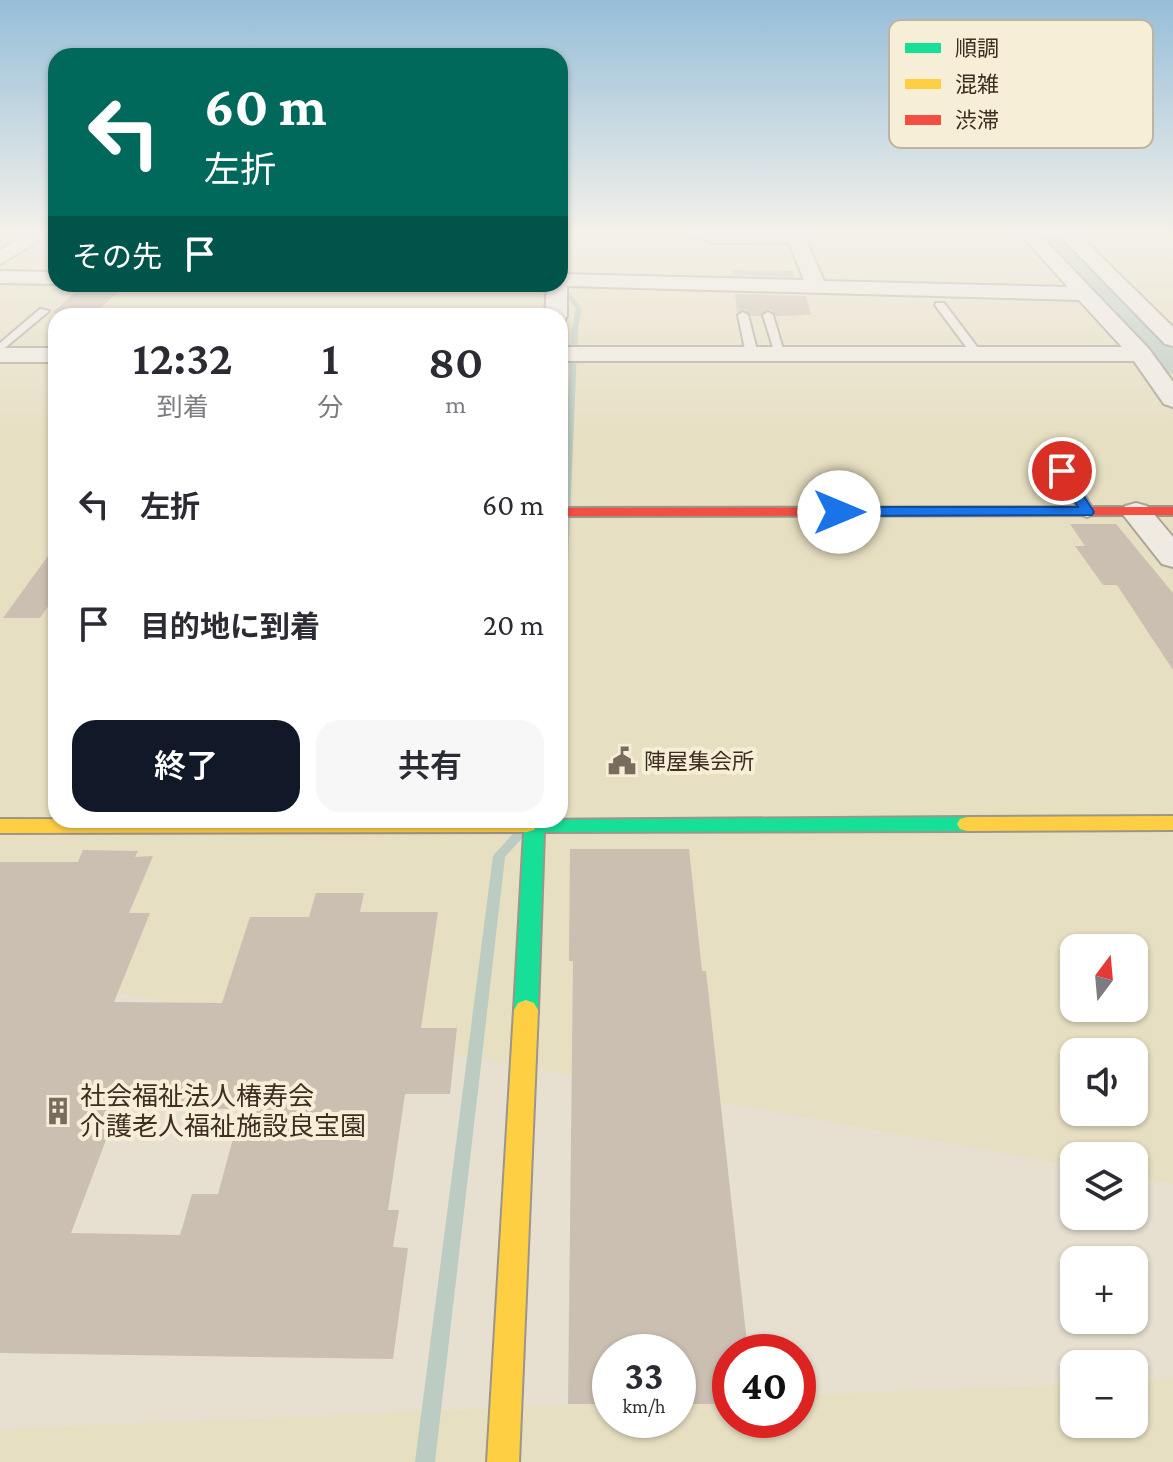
<!DOCTYPE html>
<html lang="ja">
<meta charset="utf-8">
<style>
:root{--surface:#fff;--page:#f7f7f7;--text:#2b2b33;--muted:#7c7c81;--accent:#111827}
body{margin:0;font-family:"Crimson Pro","Noto Sans JP",serif;background:var(--page);color:var(--text);height:100vh;display:flex;flex-direction:column;font-size:30px;white-space:nowrap}
*{box-sizing:border-box;margin:0}
p{font-size:26px;color:var(--muted)}
.icon{flex:none;width:44px;height:44px;fill:none;stroke:currentColor;stroke-width:2;stroke-linecap:round;stroke-linejoin:round}
.map{position:relative;flex:1;overflow:hidden}
.side{position:absolute;left:48px;top:308px;width:520px;height:520px;display:flex;flex-direction:column;background:var(--surface);border-radius:24px;box-shadow:0 2px 6px #0004}
.side>*{flex:none}
.banner{position:absolute;left:48px;top:48px;width:520px;height:244px;border-radius:24px;box-shadow:0 2px 6px #0004;background:#00695c;color:#fff;overflow:hidden}
.needle{width:52px;rotate:16deg}
.buttons{position:absolute;left:1060px;top:934px;display:grid;gap:16px}
.buttons a{display:grid;place-items:center;width:88px;height:88px;border-radius:16px;background:var(--surface);box-shadow:0 2px 6px #0004;font-size:40px}
.speed{position:absolute;left:592px;top:1334px;display:flex;gap:16px;font-size:40px;font-weight:700;text-align:center}
.speed>*{display:grid;place-content:center;width:104px;height:104px;border-radius:50%;background:var(--surface);box-shadow:0 2px 6px #0004;line-height:1}
.speed small{font-size:20px;font-weight:400}
.speed .limit{border:12px solid #d22;background:#fff;color:#111}
.pin{position:absolute;display:grid;place-items:center;width:68px;height:68px;color:#fff;margin:-34px;border:4px solid #fff;border-radius:50%;box-shadow:0 2px 8px #0007}
.me{position:absolute;width:88px;margin:-44px;rotate:90deg;stroke-linejoin:round;filter:drop-shadow(0 0 6px #0008)}
.turn{display:flex;align-items:center;gap:28px;height:168px;padding:0 24px;font-size:36px}
.turn .icon{width:104px;height:104px;stroke-width:2.5}
.turn b{display:block;font-size:56px;line-height:68px}
.then{display:flex;align-items:center;height:76px;padding:0 24px;background:#0003;gap:16px;font-size:30px}
.eta{display:flex;justify-content:space-evenly;align-items:center;height:136px;text-align:center}
.eta b{font-size:48px;font-weight:600;line-height:56px}
.action{display:flex;gap:16px;margin-top:auto;padding:16px 24px}
.action a{flex:1;height:92px;border-radius:24px;background:var(--accent);color:#fff;font-size:32px;font-weight:600;line-height:92px;text-align:center}
.action a+a{background:var(--page);color:var(--text)}
ul{padding:0;list-style:none}
li{display:flex;align-items:center;gap:24px;height:120px;padding:0 24px}
li div{flex:1}
li b{display:block;font-size:30px}
li em{font-style:normal}
.map>svg:first-child{display:block}
</style>
<div class="map">
<svg width="1173" height="1462" viewBox="0 0 1173 1462">
<rect width="100%" height="100%" fill="#e7e0d1"/>
<g fill="#e6dfc2" fill-rule="evenodd">
<path d="M0,235H56V284H560V235H1173V1184L1134,1177V1156H1074V1166L0,972ZM56,316H560V820H56ZM1074,948H1134V1008H1074ZM1074,1052H1134V1112H1074Z"/>
<path d="M1173,1379V1462H0V1429L610,1403V1420H678V1400L730,1398V1420H798V1395L1074,1384V1424H1134V1381Z"/>
</g>
<g fill="none" stroke-linecap="round" stroke-linejoin="round">
<g fill="#bcccc2" fill-rule="evenodd">
<path d="M20,235H26L0,252V248Z"/>
<path d="M560,279L582,309L578,328L565,632L560,635V544L572,328L576,309L559,284Z"/>
<path d="M525,820H538L505,857L435,1462H415L493,856Z"/>
</g>
<path fill="#bcccc2" fill-rule="evenodd" d="M1032,235H1063L1173,342V374L1160,371Z"/>
</g>
<g fill="#cbbfb2" fill-rule="evenodd">
<path d="M732,270L792,271L794,277L733,275Z"/>
<path d="M85,284H127L96,312L52,313Z"/>
<path d="M735,294L806,296L811,315L776,316L770,309L760,316H751L745,309L737,312Z"/>
<path d="M1070,524H1116L1173,593V670L1117,585H1103L1075,546H1085Z"/>
<path d="M56,545V595L40,618H3Z"/>
<path d="M570,849H689L702,971H706L748,1352H730V1404H678V1352H610V1404H568L573,961H569Z"/>
<path d="M83,850L138,851L135,857L153,856L129,913H150L114,1002L222,1003L250,917H309L316,893H364L360,912H438L421,1028H457L450,1094H405L388,1210H399L393,1247L408,1248L393,1359L0,1353V862H78ZM118,1108L241,1109L218,1194H192L180,1235L71,1233Z"/>
</g>
<g fill="none" stroke-linecap="round" stroke-linejoin="round">
<defs>
<g id="lane">
<path d="M693,235L796,236L801,239L796,242L715,243Z"/>
<path d="M936,303H944L981,352V356H973L935,305Z"/>
<path d="M40,309L49,311L0,352V343Z"/>
<path d="M743,312L748,315L758,354L752,357L746,354L738,315Z"/>
<path d="M768,312L773,315L785,356L775,354L763,315Z"/>
<path d="M1062,467L1067,468L1095,512L1092,515L1087,517L1082,515L1055,471Z"/>
</g>
<g id="street">
<path d="M25,235H48L0,264V250Z"/>
<path d="M786,235H804L824,281L1068,287L1021,235H1040L1149,349L1173,382V407L1164,404L1134,361H560V347H1122L1079,300L567,286V316L564,321H560V316H545L547,284H560V274L804,280Z"/>
<path d="M1059,235H1079L1173,327V346L1165,344Z"/>
<path d="M0,271L56,272V284L0,283Z"/>
<rect x="0" y="348" width="56" height="14"/>
<path d="M1136,503L1147,506L1173,537V567L1162,564L1121,512L1125,506Z"/>
</g>
<path id="fast" d="M967,817L974,819L977,824L974,829L967,831L544,832L538,1010L534,1017L526,1020L518,1017L514,1010L524,831L517,825L520,820Z"/>
<g id="slow">
<path d="M1173,816V830L967,831L960,829L957,824L960,819L967,817Z"/>
<path d="M0,819L534,820L537,825L534,830L527,832L0,833Z"/>
<path d="M526,1000L534,1003L538,1010L519,1462H487L514,1010L518,1003Z"/>
</g>
<path id="jam" d="M1173,507V515L560,516V508Z"/>
</defs>
<use href="#lane" stroke="#ada599" stroke-width="4"/>
<use href="#street" stroke="#ada599" stroke-width="4"/>
<use href="#fast" stroke="#9c958a" stroke-width="4"/>
<use href="#slow" stroke="#9c958a" stroke-width="4"/>
<use href="#jam" stroke="#9c958a" stroke-width="4"/>
<use href="#lane" fill="#efebe3" fill-rule="evenodd"/>
<use href="#street" fill="#efebe3" fill-rule="evenodd"/>
<use href="#fast" fill="#16e098" fill-rule="evenodd"/>
<use href="#slow" fill="#ffcf43" fill-rule="evenodd"/>
<use href="#jam" fill="#f24e42" fill-rule="evenodd"/>
</g>
<linearGradient id="sky" x2="0" y2="1"><stop stop-color="#96bed9"/><stop offset="0.53" stop-color="#f4f1ea"/><stop offset="1" stop-color="#f4f1ea" stop-opacity="0"/></linearGradient>
<rect width="1173" height="440" fill="url(#sky)"/>
<path fill="#1a73e8" stroke="#114b97" stroke-width="2" d="M1057,468H1066L1094,512L1092,515L839,516L832,512L839,507H1078L1055,471Z"/>
<defs>
<symbol id="civic-bare" viewBox="-9 -9 18 18"><path d="M-.6-6.5H3V-4.5H.6V-3L4-1V1h2V6H-6V1h2V-1L-.6-3ZM-1.2 2.5V6h2.4V2.5Z" fill="#786c5e" stroke="#f7eed8" stroke-width="2.5" paint-order="stroke"/></symbol>
<symbol id="building-bare" viewBox="-9 -9 18 18"><path d="M-4-6H4V6H1V3H-1V6H-4ZM-2.5-4.3h1.7v1.8h-1.7ZM.8-4.3h1.7v1.8H.8ZM-2.5-1h1.7V.8h-1.7ZM.8-1h1.7V.8H.8Z" fill="#786c5e" stroke="#f7eed8" stroke-width="2.5" paint-order="stroke"/></symbol>
</defs>
<g fill-rule="evenodd">
<use href="#civic-bare" x="602" y="741" width="40" height="40"/>
<use href="#building-bare" x="38" y="1091" width="40" height="40"/>
</g>
<g text-anchor="middle" stroke-width="8" stroke-linejoin="round" paint-order="stroke">
<g font-size="22" fill="#3d2e20" stroke="#f7eed8" text-anchor="start">
<text x="644" y="769">陣屋集会所</text>
</g>
<g font-size="26" fill="#3d2e20" stroke="#f7eed8" text-anchor="start">
<text x="80" y="1105">社会福祉法人椿寿会<tspan x="80" dy="30">介護老人福祉施設良宝園</tspan></text>
</g>
</g>
<rect x="889" y="20" width="264" height="128" rx="12" fill="#f7eed8" stroke="#bfb4a1" stroke-width="2"/>
<rect x="905" y="43" width="36" height="10" fill="#16e098"/>
<rect x="905" y="79" width="36" height="10" fill="#ffcf43"/>
<rect x="905" y="115" width="36" height="10" fill="#f24e42"/>
<g font-size="22" fill="#3d2e20">
<text x="955" y="56">順調</text>
<text x="955" y="92">混雑</text>
<text x="955" y="128">渋滞</text>
</g>
</svg>
<div class="buttons">
<a><svg class="needle" viewBox="-14 -14 28 28"><path d="M0-13l5 13h-10z" fill="#e53935"/><path d="M0 13l5-13h-10z" fill="#7c7c81"/></svg></a>
<a><svg class="icon" aria-label="sound" viewBox="0 0 24 24"><path d="M4 9h4l5-4v14l-5-4H4zM17 9q2 3 0 6"/></svg></a>
<a><svg class="icon" aria-label="layers" viewBox="0 0 24 24"><path d="M12 4l9 5-9 5-9-5zM3 14l9 5 9-5"/></svg></a>
<a>+</a>
<a>−</a>
</div>
<div class="speed"><div>33<small>km/h</small></div><div class="limit">40</div></div>
<div class="pin" style="left:1062px;top:471px;background:#d93025"><svg class="icon" aria-label="arrive" viewBox="0 0 24 24"><path d="M6 21V4h12l-3 4 3 4H6"/></svg></div>
<svg class="me" style="left:839px;top:512px" viewBox="-20 -20 40 40"><circle r="19" fill="#fff"/><path d="M0-13L10 11 0 6-10 11z" fill="#1a73e8"/></svg>
<div class="banner">
<div class="turn"><svg class="icon" aria-label="left" viewBox="0 0 24 24"><path d="M17 20v-9H6M10 6l-5 5 5 5"/></svg><div><b>60 m</b>左折</div></div>
<div class="then">その先<svg class="icon" aria-label="arrive" viewBox="0 0 24 24"><path d="M6 21V4h12l-3 4 3 4H6"/></svg></div>
</div>
<section class="side">
<div class="eta">
<div><b>12:32</b><p>到着</p></div>
<div><b>1</b><p>分</p></div>
<div><b>80</b><p>m</p></div>
</div>
<ul>
<li><svg class="icon" aria-label="left" viewBox="0 0 24 24"><path d="M17 20v-9H6M10 6l-5 5 5 5"/></svg><div><b>左折</b></div><em>60 m</em></li>
<li><svg class="icon" aria-label="arrive" viewBox="0 0 24 24"><path d="M6 21V4h12l-3 4 3 4H6"/></svg><div><b>目的地に到着</b></div><em>20 m</em></li>
</ul>
<div class="action"><a>終了</a><a>共有</a></div>
</section>
</div>
